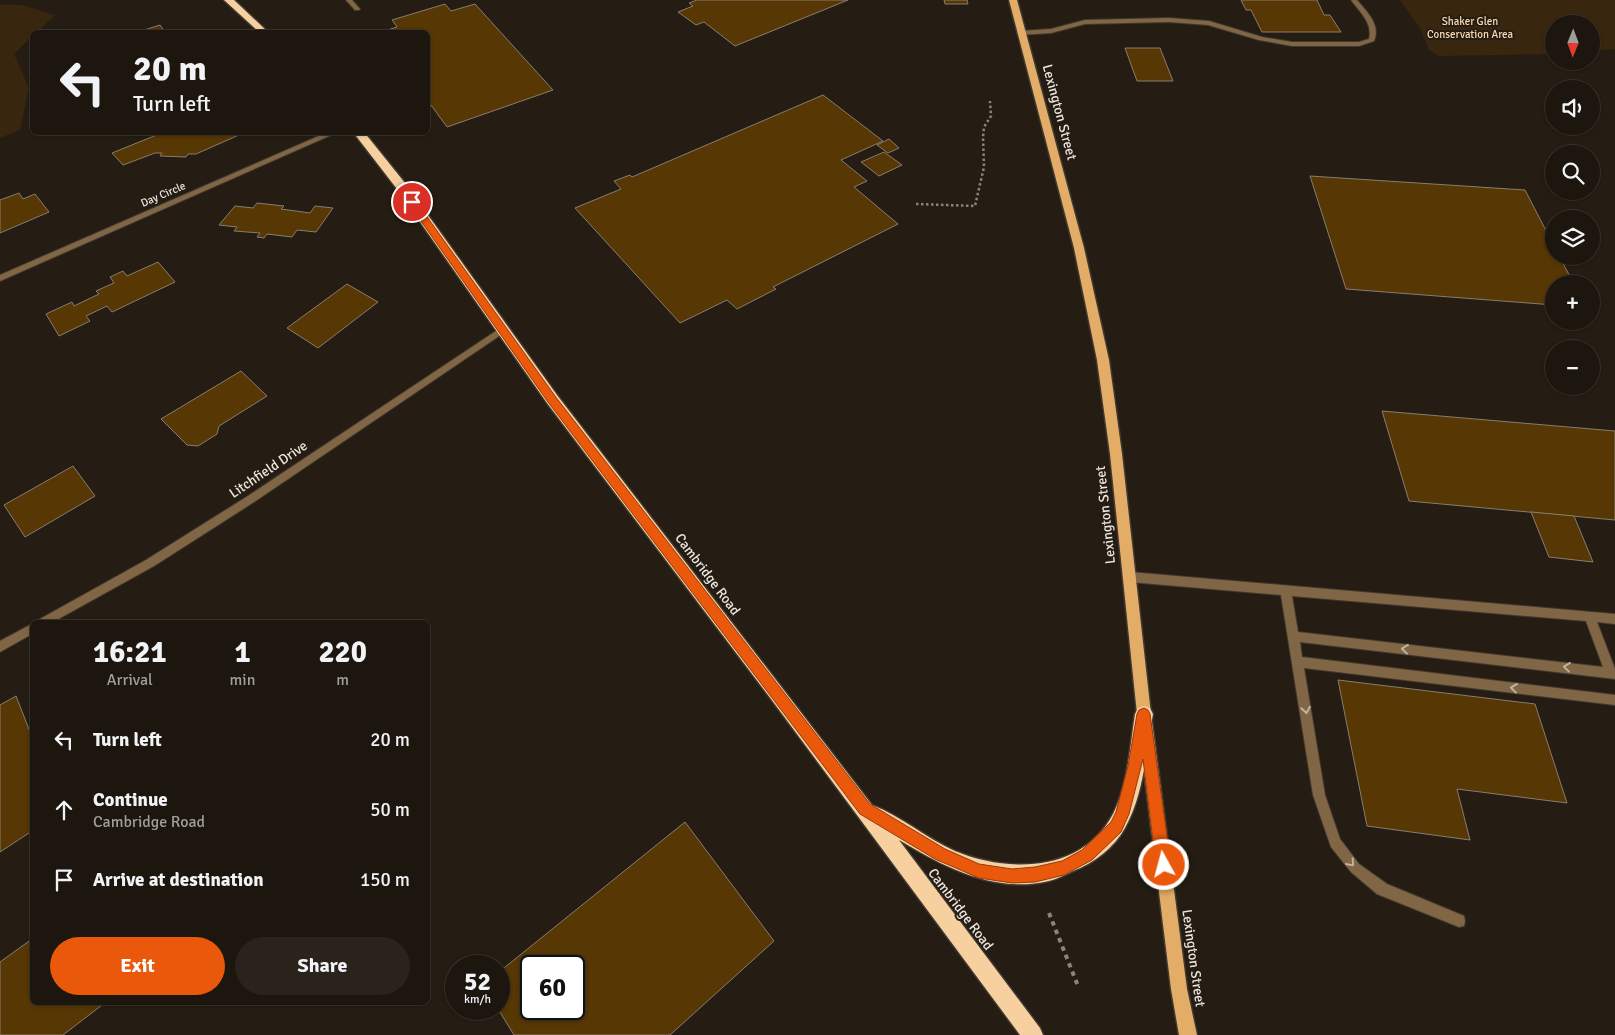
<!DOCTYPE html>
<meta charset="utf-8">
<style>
:root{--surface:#1c160e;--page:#29231c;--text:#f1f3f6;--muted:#a09f9e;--line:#3a352e;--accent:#ea580c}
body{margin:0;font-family:Signika,sans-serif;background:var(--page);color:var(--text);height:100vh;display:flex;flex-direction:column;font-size:19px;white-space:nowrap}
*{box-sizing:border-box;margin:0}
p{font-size:16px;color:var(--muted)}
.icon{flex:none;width:28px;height:28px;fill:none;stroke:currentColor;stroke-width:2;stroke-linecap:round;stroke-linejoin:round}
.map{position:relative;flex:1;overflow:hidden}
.panel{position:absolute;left:30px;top:620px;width:400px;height:385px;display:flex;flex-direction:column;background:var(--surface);border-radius:8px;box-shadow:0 1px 4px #0004,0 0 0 1px var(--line)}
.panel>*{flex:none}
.top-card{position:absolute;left:30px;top:30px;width:400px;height:105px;border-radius:8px;box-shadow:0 1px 4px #0004,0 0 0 1px var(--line);background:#1c160e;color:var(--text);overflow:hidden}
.needle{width:32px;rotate:181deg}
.fabs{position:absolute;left:1545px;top:15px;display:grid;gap:10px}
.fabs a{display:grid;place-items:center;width:55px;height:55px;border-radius:50%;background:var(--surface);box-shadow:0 1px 4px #0004,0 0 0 1px var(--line);font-size:25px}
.speed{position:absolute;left:445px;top:955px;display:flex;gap:10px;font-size:25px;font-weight:700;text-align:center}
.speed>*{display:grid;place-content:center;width:65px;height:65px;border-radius:50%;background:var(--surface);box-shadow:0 1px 4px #0004,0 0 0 1px var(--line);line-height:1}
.speed small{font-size:12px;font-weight:400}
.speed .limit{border:2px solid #111;border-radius:8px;background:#fff;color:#111}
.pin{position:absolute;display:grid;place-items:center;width:42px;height:42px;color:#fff;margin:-21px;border:2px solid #fff;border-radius:50%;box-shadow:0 1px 5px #0007}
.me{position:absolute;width:55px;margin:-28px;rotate:353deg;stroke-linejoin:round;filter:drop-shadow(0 0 4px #0008)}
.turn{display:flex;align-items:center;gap:18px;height:105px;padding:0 20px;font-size:22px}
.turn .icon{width:65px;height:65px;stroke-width:2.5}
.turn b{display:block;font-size:35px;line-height:42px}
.eta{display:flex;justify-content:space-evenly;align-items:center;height:85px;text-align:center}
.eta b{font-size:30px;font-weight:700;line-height:35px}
.primary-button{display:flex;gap:10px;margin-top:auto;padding:10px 20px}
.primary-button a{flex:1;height:58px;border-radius:30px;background:var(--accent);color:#fff;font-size:20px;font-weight:700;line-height:58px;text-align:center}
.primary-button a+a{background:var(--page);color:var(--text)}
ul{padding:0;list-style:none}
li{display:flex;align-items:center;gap:15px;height:70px;padding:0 20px}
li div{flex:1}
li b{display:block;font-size:19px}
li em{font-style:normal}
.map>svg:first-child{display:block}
</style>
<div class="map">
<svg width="1615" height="1035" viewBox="0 0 1615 1035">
<rect width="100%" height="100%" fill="#251d13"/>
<g fill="#38260e">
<path d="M1400,0H1615V49L1591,51V24H1554V54L1438,56L1429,50L1420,28Z"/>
<path d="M0,5H22L55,15L37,32H32V36L14,54L29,88L20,130L0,138Z"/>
</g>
<g fill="#573703" stroke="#877d70" fill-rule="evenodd">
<path d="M697,0H848L735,46L704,22L696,25L678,12L693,6L689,3Z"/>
<path d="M944,0H967L968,4H945Z"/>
<path d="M1241,0H1317L1324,15H1330L1341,32H1262L1251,10H1246Z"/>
<path d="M445,4L451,11L475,4L553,90L447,127L428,101V32H381L397,27L392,20Z"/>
<path d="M160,25L165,32H138Z"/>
<path d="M1125,48H1160L1173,81H1137Z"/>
<path d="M823,95L883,141L841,160L867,181L854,187L898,224L773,287L776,289L737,309L727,300L680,323L575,208L621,189L614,181L630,175L632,177Z"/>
<path d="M164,132H236L239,135L196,154H188L186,157L160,156L162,153H155L123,165L112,153Z"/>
<path d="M889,139L899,148L888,153L877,145Z"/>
<path d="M884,152L902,165L879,176L861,162Z"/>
<path d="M1310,176L1525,190L1554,246V256H1559L1574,284H1554V305L1346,289Z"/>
<path d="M19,193L23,199L35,194L49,212L0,233V200Z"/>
<path d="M257,203L284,206L281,209L310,213L315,206L333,208L316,232L297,230L292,237L267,234L264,238L257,237L260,233L234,231L237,227L219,225L235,206L253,208Z"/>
<path d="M158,262L175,282L112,312L107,306L86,316L90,321L59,336L46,314L72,302L74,306L99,294L96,291L114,283L110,277L123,271L127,276Z"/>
<path d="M347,284L378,302L318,348L287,328Z"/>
<path d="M241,371L267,396L219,426L217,434L198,446L187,445L161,419Z"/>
<path d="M1382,411L1615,431V520L1409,501Z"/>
<path d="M73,466L95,496L25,537L4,505Z"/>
<path d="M1531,512L1574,516L1593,562L1549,557Z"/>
<path d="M1338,680L1535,704L1567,803L1457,789L1470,840L1367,826Z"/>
<path d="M16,696L32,737V831L0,852V705Z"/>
<path d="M685,822L774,941L670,1035H514L498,1009L499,972ZM531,966H574V1009H531Z"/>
<path d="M32,939V1002H106L63,1035H0V962Z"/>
</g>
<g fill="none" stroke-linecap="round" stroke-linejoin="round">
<defs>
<g id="lane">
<path d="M346,0H352L360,9L359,10H355Z"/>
<path d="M1351,0H1357C1367,12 1381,25 1374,41L1359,46H1292L1259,40L1208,25L1169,22L1085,24L1051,33L1020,35L1017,33L1020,31L1051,29L1085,20L1169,18L1209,21L1262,37L1292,42H1359L1369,39C1373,23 1360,12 1351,0Z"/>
<path d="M1130,572L1615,614V624L1597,622L1615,669V679L1300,642L1302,657L1615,695V705L1304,668L1325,795L1340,839L1359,864L1387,884L1464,916L1465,921L1464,926L1459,927L1377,894L1351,872L1331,847L1313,795L1281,595L1130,582L1126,580L1125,577L1126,574ZM1292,596L1586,621L1603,667L1298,632Z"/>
</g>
<g id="street">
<path d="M328,132H338L0,281V275Z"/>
<path d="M502,327L505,328L506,330L505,332L254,502L154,566L53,622H39L40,619L146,560L248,496Z"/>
<path d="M32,624V634L0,652V641Z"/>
</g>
<path id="primary" d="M1009,0H1017L1084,248L1109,360L1122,454L1151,714L1187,989L1197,1035H1179L1171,989L1137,714L1110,454L1097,360L1074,248Z"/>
<g id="highway">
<path d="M224,0H234L268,32H259Z"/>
<path d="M353,132H364L405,183L557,395L872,805C901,816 926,838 955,851C1008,873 1082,873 1113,814C1128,784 1130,746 1135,714L1138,708L1144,706L1150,708L1153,714C1146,752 1144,794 1125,828C1114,848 1094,863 1073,871C1065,875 1057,879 1049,881C995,894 944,867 899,840L1040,1028L1043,1035H1020L771,699L547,403L397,189Z"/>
</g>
</defs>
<use href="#lane" stroke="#413930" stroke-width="2"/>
<use href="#street" stroke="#413930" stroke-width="2"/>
<use href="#primary" stroke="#413930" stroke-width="3"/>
<use href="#highway" stroke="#413930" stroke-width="3"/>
<path stroke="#8b847c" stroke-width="2.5" stroke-dasharray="2.5 2.5" stroke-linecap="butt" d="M916,204L975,206L984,167L983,137L984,127L991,116L990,101"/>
<path stroke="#8b847c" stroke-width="4" stroke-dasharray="4.5 4.5" stroke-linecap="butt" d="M1049,913L1078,986"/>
<use href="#lane" fill="#806645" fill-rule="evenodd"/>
<use href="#street" fill="#806645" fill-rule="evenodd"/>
<use href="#primary" fill="#e3ad67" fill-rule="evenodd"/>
<use href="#highway" fill="#f7d0a0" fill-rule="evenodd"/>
</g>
<defs><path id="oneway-chevron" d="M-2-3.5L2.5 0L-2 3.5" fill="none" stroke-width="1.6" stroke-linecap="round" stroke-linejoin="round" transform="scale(1.25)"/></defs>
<g stroke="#c0b3a1">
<use href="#oneway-chevron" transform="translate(1405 649) rotate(-173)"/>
<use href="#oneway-chevron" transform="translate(1567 667) rotate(-173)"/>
<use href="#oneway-chevron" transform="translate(1514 688) rotate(-173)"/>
<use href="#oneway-chevron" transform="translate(1306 710) rotate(81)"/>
<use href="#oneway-chevron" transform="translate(1351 863) rotate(49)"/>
</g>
<path fill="#ea580c" stroke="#983908" d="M409,200H415L555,396L870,804L945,849L979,864L1012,869L1035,867L1062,861L1082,850L1111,822L1116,812L1128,766L1137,714L1139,710L1144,708L1148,710L1150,714L1171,865L1169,870L1164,872L1158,870L1156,865L1143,759L1129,814L1121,832L1092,860L1064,875L1035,882L1012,883L979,878L935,859L860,814L548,402L409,204Z"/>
<g text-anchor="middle" stroke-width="4" stroke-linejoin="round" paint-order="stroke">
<g font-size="11" fill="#fadab3" stroke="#251d13">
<text x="1470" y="25">Shaker Glen<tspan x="1470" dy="13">Conservation Area</tspan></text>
</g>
<g font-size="11" fill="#ebe6df" stroke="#251d13">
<text transform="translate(163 194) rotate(-23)" y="4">Day Circle</text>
</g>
<g font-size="14" fill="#ebe6df" stroke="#251d13">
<text transform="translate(1060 112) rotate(75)" y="5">Lexington Street</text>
<text transform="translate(268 469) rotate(-34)" y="5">Litchfield Drive</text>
<text transform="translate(1105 515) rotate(-96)" y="5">Lexington Street</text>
<text transform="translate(708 574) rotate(53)" y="5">Cambridge Road</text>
<text transform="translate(961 909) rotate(53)" y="5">Cambridge Road</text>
<text transform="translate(1194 958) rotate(82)" y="5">Lexington Street</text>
</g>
</g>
</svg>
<div class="fabs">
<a><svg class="needle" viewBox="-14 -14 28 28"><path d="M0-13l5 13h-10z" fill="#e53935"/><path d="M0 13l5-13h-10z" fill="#a09f9e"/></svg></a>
<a><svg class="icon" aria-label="sound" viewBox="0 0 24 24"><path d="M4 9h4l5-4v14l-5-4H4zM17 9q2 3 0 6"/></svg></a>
<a><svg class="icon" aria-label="search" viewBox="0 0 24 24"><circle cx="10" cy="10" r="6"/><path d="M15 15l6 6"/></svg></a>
<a><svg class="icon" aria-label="layers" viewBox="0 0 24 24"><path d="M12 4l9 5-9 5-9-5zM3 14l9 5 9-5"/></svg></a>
<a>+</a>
<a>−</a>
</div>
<div class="speed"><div>52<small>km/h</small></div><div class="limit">60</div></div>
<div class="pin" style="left:412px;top:202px;background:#d93025"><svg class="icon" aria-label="arrive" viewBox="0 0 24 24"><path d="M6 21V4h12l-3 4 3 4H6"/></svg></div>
<svg class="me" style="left:1164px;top:865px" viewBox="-20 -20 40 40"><circle r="17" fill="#ea580c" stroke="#fff" stroke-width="3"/><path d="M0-11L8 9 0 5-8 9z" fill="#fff"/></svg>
<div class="top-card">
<div class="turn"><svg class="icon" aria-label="left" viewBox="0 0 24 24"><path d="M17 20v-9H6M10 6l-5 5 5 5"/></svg><div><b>20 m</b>Turn left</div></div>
</div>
<section class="panel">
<div class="eta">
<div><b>16:21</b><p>Arrival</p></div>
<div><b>1</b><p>min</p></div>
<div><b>220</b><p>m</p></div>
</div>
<ul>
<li><svg class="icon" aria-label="left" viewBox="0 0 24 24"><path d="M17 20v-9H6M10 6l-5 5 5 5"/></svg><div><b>Turn left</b></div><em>20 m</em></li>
<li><svg class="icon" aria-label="ahead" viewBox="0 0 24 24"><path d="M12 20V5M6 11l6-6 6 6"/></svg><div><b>Continue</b><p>Cambridge Road</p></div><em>50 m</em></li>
<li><svg class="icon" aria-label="arrive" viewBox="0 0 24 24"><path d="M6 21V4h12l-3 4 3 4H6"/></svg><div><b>Arrive at destination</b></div><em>150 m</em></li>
</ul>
<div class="primary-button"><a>Exit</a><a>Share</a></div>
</section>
</div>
